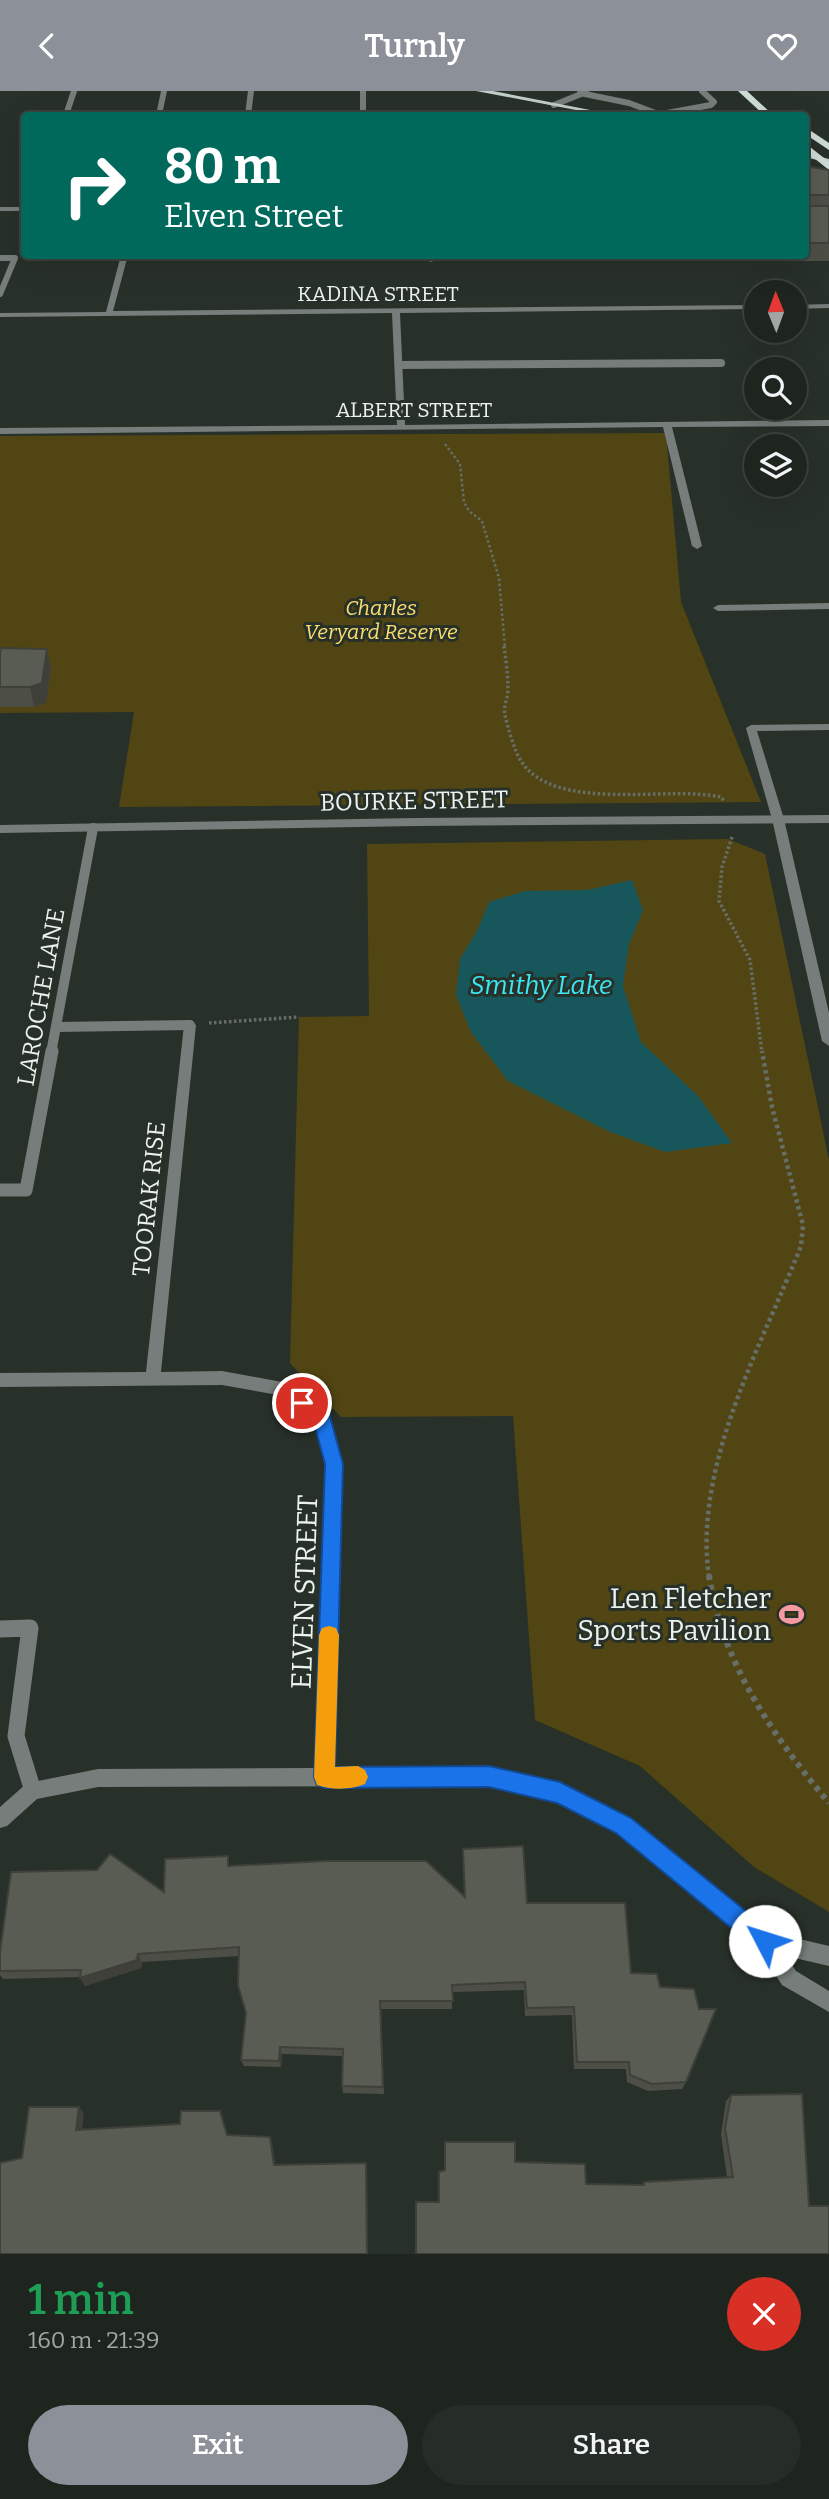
<!DOCTYPE html>
<meta charset="utf-8">
<style>
:root{--surface:#1e251f;--page:#262d28;--text:#f1f3f6;--muted:#a1a5a4;--line:#3c423d;--accent:#8c9099}
body{margin:0;font-family:Bitter,serif;background:var(--page);color:var(--text);height:100vh;display:flex;flex-direction:column;font-size:26px;white-space:nowrap}
*{box-sizing:border-box;margin:0}
p{font-size:23px;color:var(--muted)}
.icon{flex:none;width:38px;height:38px;fill:none;stroke:currentColor;stroke-width:2;stroke-linecap:round;stroke-linejoin:round}
.map{position:relative;height:2163px;overflow:hidden}
.details{display:flex;flex-direction:column;background:var(--surface);flex:1}
.details>*{flex:none}
.banner{position:absolute;left:21px;top:21px;width:788px;height:147px;border-radius:7px;box-shadow:0 7px 28px #0002,0 0 0 2px var(--line);background:#00695c;color:#fff;overflow:hidden}
.needle{width:46px;rotate:359deg}
.controls{position:absolute;left:744px;top:189px;display:grid;gap:14px}
.controls a{display:grid;place-items:center;width:63px;height:63px;border-radius:50%;background:var(--surface);box-shadow:0 7px 28px #0002,0 0 0 2px var(--line);font-size:35px}
.pin{position:absolute;display:grid;place-items:center;width:60px;height:60px;color:#fff;margin:-30px;border:4px solid #fff;border-radius:50%;box-shadow:0 2px 7px #0007}
.me{position:absolute;width:77px;margin:-38px;rotate:310deg;stroke-linejoin:round;filter:drop-shadow(0 0 5px #0008)}
.turn{display:flex;align-items:center;gap:24px;height:147px;padding:0 28px;font-size:32px}
.turn .icon{width:91px;height:91px;stroke-width:2.5}
.turn b{display:block;font-size:49px;line-height:60px}
.round{display:grid;place-items:center;flex:none;width:74px;height:74px;border-radius:37px;background:var(--page)}
.head{display:flex;align-items:center;justify-content:space-between;height:119px;padding:0 28px}
h1{font-size:42px;font-weight:600;line-height:52px;color:#1e9e55}
.button{display:flex;gap:14px;margin-top:auto;padding:14px 28px}
.button a{flex:1;height:80px;border-radius:42px;background:var(--accent);color:#fff;font-size:28px;font-weight:600;line-height:80px;text-align:center}
.button a+a{background:var(--page);color:var(--text)}
header{display:flex;justify-content:space-between;align-items:center;height:91px;padding:0 28px;background:var(--accent);color:#fff;font-size:32px;font-weight:600}
.map>svg:first-child{display:block}
</style>
<header><svg class="icon" aria-label="back" viewBox="0 0 24 24"><path d="M15 5l-7 7 7 7"/></svg>Turnly<svg class="icon" aria-label="heart" viewBox="0 0 24 24"><path d="M12 20l-8-8c-3-5 5-10 8-4 3-6 11-1 8 4z"/></svg></header>
<div class="map">
<svg width="829" height="2163" viewBox="0 0 829 2163">
<rect width="100%" height="100%" fill="#283129"/>
<g fill="#514513">
<path d="M666,342L681,511L761,711L119,716L134,621L0,622V345Z"/>
<path d="M728,748L765,763L829,1069V1821L754,1776L640,1675L535,1629L513,1325L341,1326L290,1272L299,926L369,925L367,753Z"/>
</g>
<path fill="#17575b" d="M632,789L643,819L629,853L623,895L641,951L698,1005L732,1052L665,1061L608,1040L508,990L471,941L456,904L460,868L478,838L489,811L525,800L587,799Z"/>
<g fill="none" stroke-linecap="round" stroke-linejoin="round">
<path stroke="#666e67" stroke-width="2.5" stroke-dasharray="2.5 2.5" stroke-linecap="butt" d="M445,353L460,373L464,411L469,420L482,430L499,487L505,557"/>
<g stroke="#666e67" stroke-width="3.5" stroke-dasharray="2.5 2.5" stroke-linecap="butt">
<path d="M504,555C506,569 508,584 508,598C508,607 503,616 505,624C508,637 514,659 521,670C555,723 667,694 721,706L724,710"/>
<path d="M732,746L722,776L719,810L750,869L762,962"/>
<path d="M209,932L299,926"/>
</g>
<path stroke="#666e67" stroke-width="4.5" stroke-dasharray="3.5 3.5" stroke-linecap="butt" d="M709,1486C693,1375 761,1256 801,1155L803,1134L772,1016L762,960"/>
<path stroke="#666e67" stroke-width="6" stroke-dasharray="5 5" stroke-linecap="butt" d="M709,1484C721,1571 774,1646 829,1712"/>
<g stroke="#777d7b" stroke-width="6">
<path d="M580,2L629,12L658,23"/>
<path d="M554,14L586,1"/>
<path d="M66,24L74,0"/>
<path d="M248,24L251,0"/>
<path d="M656,24L711,14L714,11L702,0"/>
<path d="M0,167H15L0,203"/>
</g>
<path stroke="#777d7b" stroke-width="8" d="M399,274L721,272"/>
<g stroke="#777d7b" stroke-width="10">
<path d="M57,936L190,934"/>
<path d="M51,962L93,737"/>
</g>
<path stroke="#777d7b" stroke-width="13" d="M0,1099H26L52,960"/>
<path stroke="#777d7b" stroke-width="17" d="M0,1538L30,1537L16,1645L33,1700"/>
<g fill="#777d7b" fill-rule="evenodd">
<path d="M161,0H167L162,24H156Z"/>
<rect x="360" y="0" width="6" height="24"/>
<rect x="0" y="116" width="24" height="4"/>
<path d="M121,164H128L113,220L756,214V218L400,222L405,334L829,329V335L672,336L702,455L697,458L692,455L663,336L0,343V337L397,334L392,222L0,226V222L106,221Z"/>
<path d="M428,164H435L437,169L430,171Z"/>
<path d="M829,213V217L794,218V214Z"/>
<path d="M829,512V518L718,520L713,517L718,514Z"/>
<path d="M829,633V639L757,640L784,728L829,922V955L822,950L772,728L746,637L751,634Z"/>
<path d="M190,929L196,934L161,1281L222,1280L282,1291L328,1322L330,1327L342,1373L334,1677H489L560,1693L630,1727L770,1841L829,1855V1875L786,1865L796,1880L829,1900V1921L782,1894L758,1857L616,1741L558,1711L489,1695L98,1696L37,1708L7,1735L0,1737V1716L26,1693L33,1691L98,1678L316,1677L326,1373L315,1331L278,1304L222,1294L0,1296V1282L146,1281L184,934Z"/>
</g>
<path fill="#777d7b" fill-rule="evenodd" d="M829,724V732L417,735L0,742V734L417,727Z"/>
<g fill="#c0cdc9" fill-rule="evenodd">
<path d="M476,0H493L616,24H602Z"/>
<path d="M805,62L829,68V72L805,66Z"/>
</g>
<g fill="#cedcd8" fill-rule="evenodd">
<path d="M738,0H747L773,24H764Z"/>
<path d="M805,36L829,52V59L805,43Z"/>
<path d="M805,52L829,71V79L805,60Z"/>
</g>
</g>
<g fill="#4d4f47">
<path d="M805,75L829,79V170H800L798,164H805Z"/>
<path d="M0,561L51,578L46,612L34,616H0Z"/>
<path d="M463,1758L527,1812L631,1882L686,1991L682,1998L648,2000L627,1991L626,1978H574L572,1924L525,1925L524,1899L452,1901V1918H381L384,2003L343,2002L342,1995L343,1965L282,1963L281,1976L244,1975L241,1969L246,1922L239,1865L142,1871L141,1877L85,1895L80,1886L3,1888L0,1884V1861L164,1801L231,1774L464,1805Z"/>
<path d="M731,2004L809,2115L439,2111L515,2071L586,2093L642,2094L644,2091L727,2086L721,2043L726,2010Z"/>
</g>
<g fill="#3e4039">
<path d="M47,558L51,578L46,612L34,616L30,596Z"/>
<path d="M138,1863L142,1871L141,1877L85,1895L80,1887Z"/>
<path d="M280,1956L282,1963L281,1976L279,1970Z"/>
<path d="M79,2016L84,2022L81,2045L76,2039Z"/>
<path d="M270,2046L272,2052L276,2080L274,2074Z"/>
<path d="M366,2072L367,2078L368,2163H367Z"/>
</g>
<g fill="#595c52" stroke="#3e4039" stroke-width="2">
<path d="M805,75L829,79V104H806L805,106Z"/>
<path d="M805,113L807,115H829V152H805Z"/>
<path d="M1,557L47,558L42,592L30,596H0V561Z"/>
<path d="M523,1755L527,1812H625L631,1882L657,1883L660,1896L694,1898L699,1918H716L686,1991L652,1993L630,1984L629,1971H577L574,1916L527,1917L525,1891L452,1894L453,1910H380L383,1996L342,1995L343,1958L280,1956L279,1970L241,1969L246,1922L238,1894L239,1856L138,1863L137,1869L80,1887L81,1879L0,1880V1861L11,1781L97,1779L110,1763L164,1801L165,1768L228,1765V1775L325,1770H426L465,1806L463,1758Z"/>
<path d="M802,2003L809,2115H829V2163H416V2111H439V2081L445,2079V2051H515V2071L585,2073L586,2093L644,2094V2091L733,2086L725,2037L731,2004Z"/>
<path d="M29,2016H79L76,2039L180,2033L181,2020H220L227,2044L270,2046L274,2074L366,2072L367,2163H0V2072L22,2067Z"/>
</g>
<path fill="#1a73e8" stroke="#114b97" stroke-width="2" d="M302,1305L329,1322L343,1373L335,1676L489,1675L560,1691L631,1727L773,1842L776,1850L773,1858L765,1861L757,1858L616,1742L557,1712L489,1696L325,1697L317,1694L314,1686L325,1373L314,1332L296,1318L293,1312L296,1307Z"/>
<path fill="#f59e0b" d="M329,1535L336,1537L339,1544L335,1676L358,1675L365,1679L368,1686L365,1693C352,1699 330,1699 317,1694L314,1686L319,1544L322,1537Z"/>
<defs>
<symbol id="stadium-bare" viewBox="-9 -9 18 18"><path d="M0-5a6.5 5 0 1 0 0 10a6.5 5 0 1 0 0-10ZM-3.5-1.8h7v3.6h-7Z" fill="#f49aa0" stroke="#283129" stroke-width="2.5" paint-order="stroke"/></symbol>
</defs>
<g fill-rule="evenodd">
<use href="#stadium-bare" x="774" y="1506" width="35" height="35"/>
</g>
<g text-anchor="middle" stroke-width="6" stroke-linejoin="round" paint-order="stroke">
<g font-size="21" fill="#ecf2ed" stroke="#283129">
<text x="378" y="210">KADINA STREET</text>
<text x="414" y="326">ALBERT STREET</text>
</g>
<g font-size="21" font-style="italic" fill="#f9dd6e" stroke="#283129">
<text x="381" y="524">Charles<tspan x="381" dy="24">Veryard Reserve</tspan></text>
</g>
<g font-size="24" fill="#ecf2ed" stroke="#283129">
<text transform="translate(414 710) rotate(-1)" y="8">BOURKE STREET</text>
<text transform="translate(41 906) rotate(-80)" y="8">LAROCHE LANE</text>
<text transform="translate(149 1108) rotate(-84)" y="8">TOORAK RISE</text>
</g>
<g font-size="26" font-style="italic" fill="#3be8f4" stroke="#283129">
<text x="541" y="903">Smithy Lake</text>
</g>
<g font-size="28" fill="#ecf2ed" stroke="#283129">
<text transform="translate(304 1501) rotate(-88)" y="10">ELVEN STREET</text>
</g>
<g font-size="28" fill="#ecf2ed" stroke="#283129" text-anchor="end">
<text x="771" y="1517">Len Fletcher<tspan x="771" dy="32">Sports Pavilion</tspan></text>
</g>
</g>
</svg>
<div class="controls">
<a><svg class="needle" viewBox="-14 -14 28 28"><path d="M0-13l5 13h-10z" fill="#e53935"/><path d="M0 13l5-13h-10z" fill="#a1a5a4"/></svg></a>
<a><svg class="icon" aria-label="search" viewBox="0 0 24 24"><circle cx="10" cy="10" r="6"/><path d="M15 15l6 6"/></svg></a>
<a><svg class="icon" aria-label="layers" viewBox="0 0 24 24"><path d="M12 4l9 5-9 5-9-5zM3 14l9 5 9-5"/></svg></a>
</div>
<div class="pin" style="left:302px;top:1312px;background:#d93025"><svg class="icon" aria-label="arrive" viewBox="0 0 24 24"><path d="M6 21V4h12l-3 4 3 4H6"/></svg></div>
<svg class="me" style="left:765px;top:1850px" viewBox="-20 -20 40 40"><circle r="19" fill="#fff"/><path d="M0-13L10 11 0 6-10 11z" fill="#1a73e8"/></svg>
<div class="banner">
<div class="turn"><svg class="icon" aria-label="right" viewBox="0 0 24 24"><path d="M7 20v-9h11M14 6l5 5-5 5"/></svg><div><b>80 m</b>Elven Street</div></div>
</div>
</div>
<section class="details">
<div class="head"><div><h1>1 min</h1><p>160 m · 21:39</p></div><a class="round" style="background:#d93025;color:#fff"><svg class="icon" aria-label="close" viewBox="0 0 24 24"><path d="M6 6l12 12M18 6L6 18"/></svg></a></div>
<div class="button"><a>Exit</a><a>Share</a></div>
</section>
